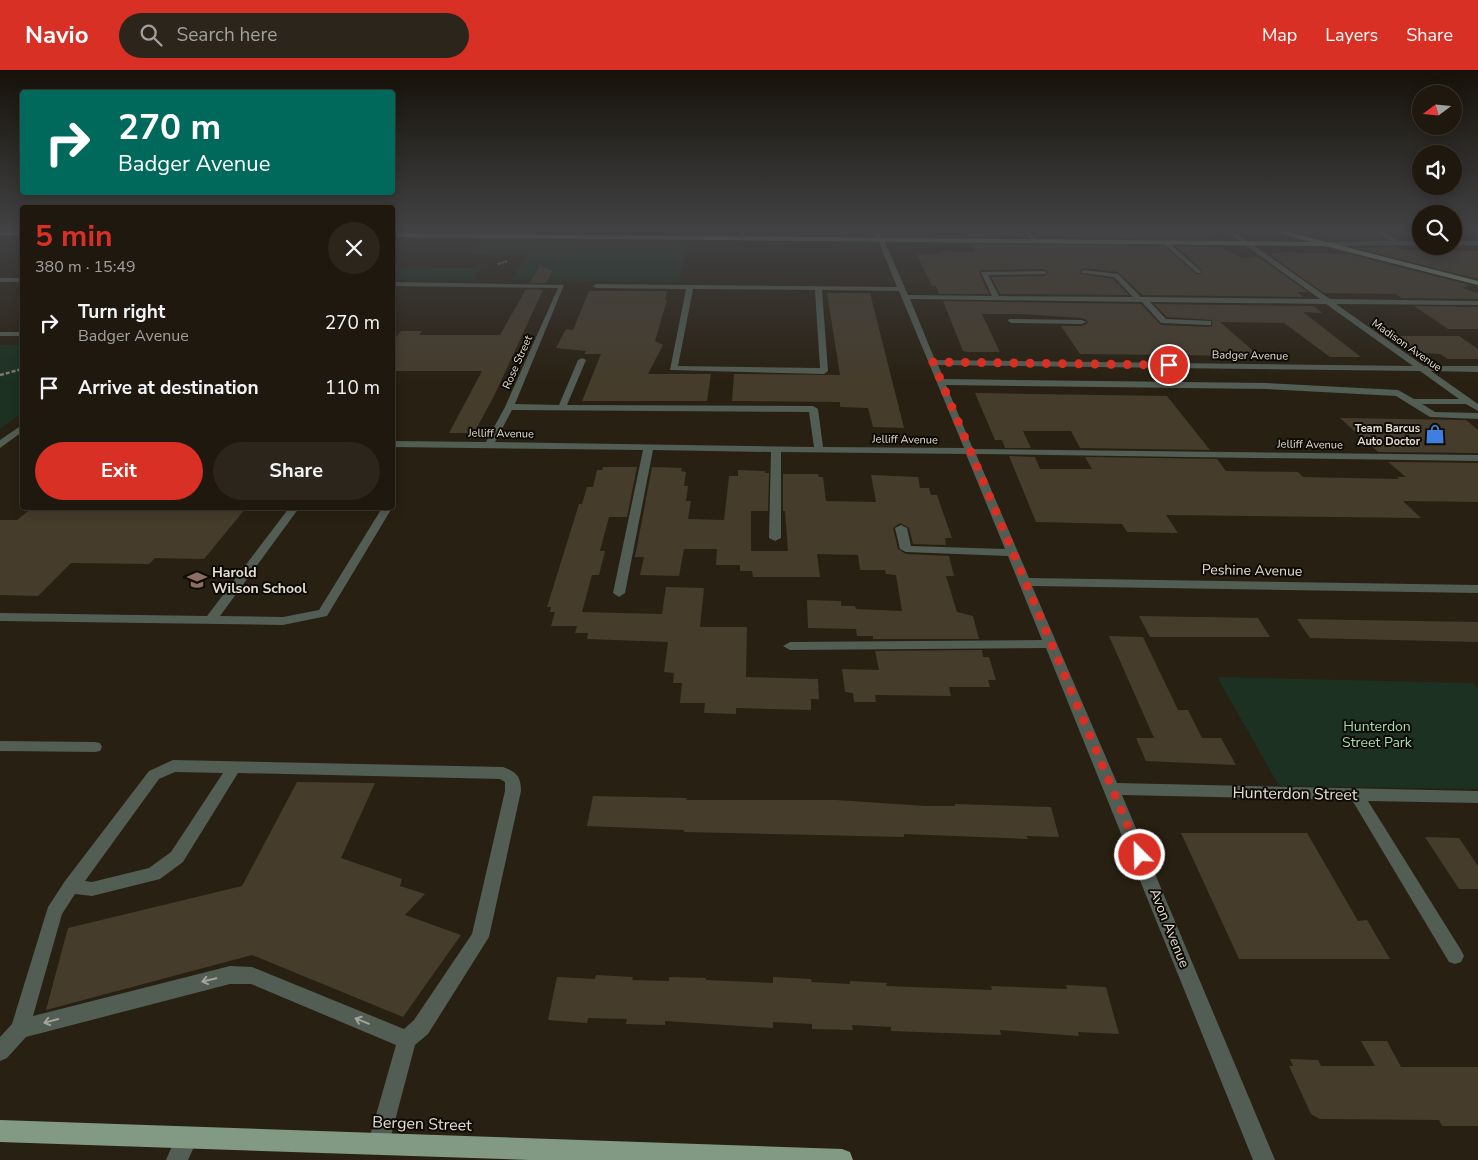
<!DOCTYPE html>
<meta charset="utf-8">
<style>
:root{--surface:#1e180e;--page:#2b251c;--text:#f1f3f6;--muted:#a1a09e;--line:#3c372e;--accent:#d93025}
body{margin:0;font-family:"Nunito Sans",sans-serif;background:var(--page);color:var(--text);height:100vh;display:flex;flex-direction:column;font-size:19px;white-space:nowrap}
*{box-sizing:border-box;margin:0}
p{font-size:16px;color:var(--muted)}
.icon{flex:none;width:28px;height:28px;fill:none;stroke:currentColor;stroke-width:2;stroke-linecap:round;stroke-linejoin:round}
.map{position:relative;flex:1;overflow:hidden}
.panel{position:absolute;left:20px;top:135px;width:375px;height:305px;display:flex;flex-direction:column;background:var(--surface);border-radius:5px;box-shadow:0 2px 12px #0003,0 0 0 1px var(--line)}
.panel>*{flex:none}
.top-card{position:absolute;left:20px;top:20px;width:375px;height:105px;border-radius:5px;box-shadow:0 2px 12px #0003,0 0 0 1px var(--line);background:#00695c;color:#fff;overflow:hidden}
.needle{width:32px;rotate:254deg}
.controls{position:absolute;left:1412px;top:15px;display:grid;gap:10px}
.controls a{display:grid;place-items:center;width:50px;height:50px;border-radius:50%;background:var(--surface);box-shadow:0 2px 12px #0003,0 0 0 1px var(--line);font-size:25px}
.pin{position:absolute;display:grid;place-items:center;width:42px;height:42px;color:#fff;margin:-21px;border:2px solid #fff;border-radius:50%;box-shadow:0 1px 5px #0007}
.me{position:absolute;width:55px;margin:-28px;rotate:337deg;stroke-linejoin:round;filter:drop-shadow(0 0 4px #0008)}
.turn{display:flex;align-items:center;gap:18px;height:105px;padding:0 15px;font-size:22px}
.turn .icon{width:65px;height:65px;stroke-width:2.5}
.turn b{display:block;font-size:35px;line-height:42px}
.round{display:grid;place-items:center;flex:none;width:52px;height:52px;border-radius:26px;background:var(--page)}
.overview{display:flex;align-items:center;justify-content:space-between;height:85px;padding:0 15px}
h1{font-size:30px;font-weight:700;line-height:38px;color:var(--accent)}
.primary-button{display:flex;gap:10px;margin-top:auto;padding:10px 15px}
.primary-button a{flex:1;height:58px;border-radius:30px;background:var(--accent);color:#fff;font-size:20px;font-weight:700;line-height:58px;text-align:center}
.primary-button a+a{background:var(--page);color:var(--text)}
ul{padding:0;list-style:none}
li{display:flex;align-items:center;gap:15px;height:65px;padding:0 15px}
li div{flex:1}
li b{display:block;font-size:19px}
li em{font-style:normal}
header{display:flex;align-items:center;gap:30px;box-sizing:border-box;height:70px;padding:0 25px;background:var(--accent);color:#fff}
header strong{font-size:24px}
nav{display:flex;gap:28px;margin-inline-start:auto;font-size:18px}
.search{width:350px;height:45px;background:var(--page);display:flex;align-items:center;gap:12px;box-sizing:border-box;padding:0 18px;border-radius:28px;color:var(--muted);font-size:19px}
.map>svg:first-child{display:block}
</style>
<header>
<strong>Navio</strong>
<div class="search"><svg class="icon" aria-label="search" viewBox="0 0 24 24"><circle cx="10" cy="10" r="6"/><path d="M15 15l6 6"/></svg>Search here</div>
<nav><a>Map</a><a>Layers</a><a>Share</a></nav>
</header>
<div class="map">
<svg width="1478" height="1090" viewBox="0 0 1478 1090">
<rect width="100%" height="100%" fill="#282012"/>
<g fill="#1c3121">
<path d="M1236,159H1253L1283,168H1249Z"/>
<path d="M480,172L687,173L679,212L512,210L527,185L470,184Z"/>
<path d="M479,195L492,196L482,197L473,209L481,211L393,210V197L475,198Z"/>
<path d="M2,275H22V343L0,359V276Z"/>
<path d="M1217,607L1473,613L1478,619V719L1279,716Z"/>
</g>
<g fill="#453c2c">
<path d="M963,159H1020L1026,167H967Z"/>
<path d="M1030,159L1201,161L1211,169L1036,167Z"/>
<path d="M1320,159H1365L1382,169L1332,170L1318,161H1323Z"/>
<path d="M971,174L1164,176L1197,205L1202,204V200L1176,176L1220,177L1242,188L1257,186L1308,222H1297L1303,227L1142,225L1118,202L1084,198L1079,202L1081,204L1113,209L1129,225L1000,224L991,207L1046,206L1048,202L1044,199L981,200L979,203L989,224H939L936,216H932L917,185L940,184L938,181L975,182Z"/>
<path d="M1396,177L1402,180L1478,181V209L1356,178Z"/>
<path d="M1284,182L1348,184L1470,215L1462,218L1478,223V229L1402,228L1395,224L1324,223L1269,184Z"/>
<path d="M540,195L552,201L546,213H530Z"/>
<path d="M526,219L543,220L494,326L474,363H449L482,301H392V272L401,261H422L419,265H500Z"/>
<path d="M589,221H667L665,229L667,230L655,271L663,275L648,304H711L707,331H582L601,284H584L586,281L556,278L566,259L573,260Z"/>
<path d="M827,223H870L904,358L873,357L868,338L840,337V332L732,331L734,304L840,305Z"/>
<path d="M943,231L1141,234L1161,255L1208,257L1212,256V250L1167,247L1154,234L1314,236L1322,243L1303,242L1361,287H1330L1284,253L1220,252L1259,286L1080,284L1061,256H1082L1088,253L1087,250L1082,248L1021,244H982L1000,282H968L963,281Z"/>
<path d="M1414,236L1478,237V259H1448Z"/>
<path d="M1397,266H1459L1478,279V289H1448L1440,284L1422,283Z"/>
<path d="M975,323L1167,326L1210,380L1080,378L1071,361H1023L1031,378H1005L1002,370H995Z"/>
<path d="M1340,348L1466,350L1478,360V383L1378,382Z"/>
<path d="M1009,386L1035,387L1040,399H1092L1085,387L1217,389L1226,401L1298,402L1303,407L1399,409L1397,407H1406L1388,392L1478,393V432L1403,431L1421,448L1166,445L1178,463L1127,462L1122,454L1036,452Z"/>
<path d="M603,397H637L627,447H609L600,481H605L599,505H592L582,542L662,544L666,517L704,518L700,557H747L746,607L818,609L819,629H811V640L736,638V644L704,643L705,633H680L682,613H673L674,603L664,602L668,572L587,569L588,563H575L577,556H551L555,542H550L551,537H547L579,434H582L587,417H593L597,400H602Z"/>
<path d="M652,397L682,398L681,401L686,402L684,416H688L686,431H691L688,449L724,450L729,406H738V400L765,401V403H769L768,441H751V481H788L785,441H783V404H818L819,407H823L826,431L876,432L871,405L918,407L920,418H929L931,425H937L952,468H945L946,475L913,474L909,458L900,453L893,458L898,479L906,484L949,486L954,506H946L957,542L973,546L979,569H873V566H857L856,559L808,558L807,530L841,531V536H855L856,539L902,541L896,505L886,504L885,500H860L858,485L817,484L820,507H753L752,501H740V495H716L717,479H684L679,506L640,505L644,487H635Z"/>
<path d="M32,438L171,439L246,438L204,489L155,488L149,494L71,493L38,526L0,525V450H17Z"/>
<path d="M1139,546L1258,548L1270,567H1150Z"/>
<path d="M1297,549L1478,552V572L1310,568Z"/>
<path d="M1109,566L1143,567L1178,640H1188L1202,668H1221L1236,695L1146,691L1136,668H1154Z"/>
<path d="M982,580L983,587H989L996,610H988L990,617H949L951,626L875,625L876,632H854L853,623L845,622L842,599L879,600L875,581Z"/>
<path d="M297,712L375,713L341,788L402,809L400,816L425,824L405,845L461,865L403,947L252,885L46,940L68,858L242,816Z"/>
<path d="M593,726L687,728L686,730H836L925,736H955V734L1051,737L1059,767L1026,766L1028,769L904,764V767L684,762V760L587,756Z"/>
<path d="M1181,763H1307L1358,851L1367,850L1390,889H1239Z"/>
<path d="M1425,767L1459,768L1478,796V819H1459Z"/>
<path d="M596,905L633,907L632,910L669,911V907L706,908V910L773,913V907L811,909L812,912L850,914V911L887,913L886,916L992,920L991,916L1067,919L1066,915L1106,917L1119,964L1078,962L1079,966L1000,960L1001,965L891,961V957L852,955L853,960L812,959V954L773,952V958L665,951V955L626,954L627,949L588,948L587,953L548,950L557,907L595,909Z"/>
<path d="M1361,971H1387L1401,997H1478V1056H1442L1439,1050L1320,1049L1311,1044L1289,996H1293L1290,989L1318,990L1321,996H1375Z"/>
</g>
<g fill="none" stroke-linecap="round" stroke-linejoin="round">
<path stroke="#837c71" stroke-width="2" stroke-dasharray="2.5 1" stroke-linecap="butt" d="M498,194L507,191"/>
<path stroke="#837c71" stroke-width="2.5" stroke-dasharray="4 2" stroke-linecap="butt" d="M0,305L22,299"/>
<g fill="#525d53" fill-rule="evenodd">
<path d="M740,159H746L744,168L739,167Z"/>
<path d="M871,159H877L885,172L908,225L992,226L981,202L1044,201L1046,202V204L988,205L999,226L1133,227L1114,207L1082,203L1081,202L1084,200L1118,204L1141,227L1320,229L1223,159H1230L1330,229L1478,231V235L1336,234L1424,296H1478V302L1431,301L1478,334V341L1466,334H1422L1435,342L1478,343V349L1430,347L1396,326L1266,319L946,315L973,379L1478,385V391L976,384L1029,508L1478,515V523L1032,516L1117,713L1478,721V733L1368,731L1461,880L1464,886L1461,892L1455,894L1449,892L1352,730L1122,725L1275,1090H1253L1046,578L790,580L783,576L790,572L1042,570L1008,486L906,482L900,479L895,458L901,455L907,458L911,476L1005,479L966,384L781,382V468L775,471L769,468L771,382L653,380L625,523L619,527L613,523L643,380L392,377V371L486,372L505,337L558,218L392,216V212L564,215L515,334L559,335L578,290L582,288L586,290L567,335L813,336L818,339L823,377L964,378L899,221L822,220L828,301L824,304L670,300L686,219L596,218L593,216L596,214L897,217L879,172ZM693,219L815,220L820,298L678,296ZM910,229L1142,232L1161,253L1208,255H1211V251L1166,249L1150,232L1326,234L1413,296L935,290ZM938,295L1420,301L1459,329H1414L1398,320L1266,313L944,309ZM512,340L809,342L814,377L495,372Z"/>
<path d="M1022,159H1028L1035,170H1031Z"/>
<path d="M1370,159H1378L1399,171H1421V175L1324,176L1321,174L1324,172L1391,171Z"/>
<path d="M1468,159L1478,160V164L1469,160Z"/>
<rect x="1454" y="171" width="24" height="4"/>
<path d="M1164,172H1168L1201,201V203H1197L1164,174Z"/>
<rect x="0" y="208" width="22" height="4"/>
<path d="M1009,249L1082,250L1086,252L1082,254L1012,253L1008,251Z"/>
<rect x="0" y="262" width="22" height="4"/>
<path d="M22,355V362L0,378V370Z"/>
<path d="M289,438H299L220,546L283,547L319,540L382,438H392L327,546L283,555L0,551V543L207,546Z"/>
<path d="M0,671L95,672L100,673L102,677L100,681L95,682L0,681Z"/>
<path d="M173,690L503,697C517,702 521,707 521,721L489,867L428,964L415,975L387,1081L379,1084L371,1081L368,1073L396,975L251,914H230L26,967L7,988L0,991V967L12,954L48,837L65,811L149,701ZM175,702L223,703L171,782L149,798L92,812L85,811L159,709ZM238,703L500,709L505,712V721L472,864L414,950L404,959L252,897L230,896L33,946L62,844L75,824L92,826L160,809L183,792Z"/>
<path d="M187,1057L195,1060L198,1068L188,1090H166L179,1060Z"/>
</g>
<g fill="#829984" fill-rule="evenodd">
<path d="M1265,159H1276L1478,211V215L1325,176L392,167V163L1311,172Z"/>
<rect x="0" y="161" width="22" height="4"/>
<path d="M0,1050L842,1079L850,1082L853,1090H529L0,1072Z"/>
</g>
</g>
<defs><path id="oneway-shaft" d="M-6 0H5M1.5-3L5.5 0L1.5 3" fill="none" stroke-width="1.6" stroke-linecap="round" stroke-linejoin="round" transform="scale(1.25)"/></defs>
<g stroke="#a2a39a">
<use href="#oneway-shaft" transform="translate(209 910) rotate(167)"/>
<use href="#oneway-shaft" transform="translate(51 951) rotate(165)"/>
<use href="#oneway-shaft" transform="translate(362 951) rotate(-158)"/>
</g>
<linearGradient id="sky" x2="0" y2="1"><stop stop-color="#16120a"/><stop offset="0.51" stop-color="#424244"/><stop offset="1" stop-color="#424244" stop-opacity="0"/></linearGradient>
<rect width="1478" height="312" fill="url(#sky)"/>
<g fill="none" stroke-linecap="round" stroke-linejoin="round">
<path stroke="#d93025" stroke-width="9" stroke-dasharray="0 16.2" d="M1140,785L933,292L1169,295"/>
</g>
<defs>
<symbol id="shop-bare" viewBox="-9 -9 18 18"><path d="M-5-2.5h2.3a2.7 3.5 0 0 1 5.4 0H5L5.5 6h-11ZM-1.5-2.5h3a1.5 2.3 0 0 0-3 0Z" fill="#3f7fe0" stroke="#0e0b05" stroke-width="2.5" paint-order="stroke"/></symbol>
<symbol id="school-bare" viewBox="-9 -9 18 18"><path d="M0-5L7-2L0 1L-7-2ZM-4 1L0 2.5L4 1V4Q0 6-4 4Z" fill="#8d6e63" stroke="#0e0b05" stroke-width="2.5" paint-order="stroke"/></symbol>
</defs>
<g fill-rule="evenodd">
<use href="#shop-bare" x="1421" y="350" width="28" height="28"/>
<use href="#school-bare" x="183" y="496" width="28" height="28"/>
</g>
<g text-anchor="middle" stroke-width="4" stroke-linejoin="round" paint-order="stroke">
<g font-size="11" fill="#e3ddd4" stroke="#0e0b05">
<text transform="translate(1407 275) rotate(35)" y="4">Madison Avenue</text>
<text transform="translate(1250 285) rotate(1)" y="4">Badger Avenue</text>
<text transform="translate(517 292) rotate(-66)" y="4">Rose Street</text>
<text transform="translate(501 363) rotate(1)" y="4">Jelliff Avenue</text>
<text transform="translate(905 369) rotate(1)" y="4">Jelliff Avenue</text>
<text transform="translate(1310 374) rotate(1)" y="4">Jelliff Avenue</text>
</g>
<g font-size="11" font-weight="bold" fill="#e3ddd4" stroke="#0e0b05" text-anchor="end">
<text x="1420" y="362">Team Barcus<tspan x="1420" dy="13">Auto Doctor</tspan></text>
</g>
<g font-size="14" fill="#e3ddd4" stroke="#0e0b05">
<text transform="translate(1252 500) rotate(1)" y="5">Peshine Avenue</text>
<text transform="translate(1170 858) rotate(68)" y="5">Avon Avenue</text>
</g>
<g font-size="14" font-weight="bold" fill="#e3ddd4" stroke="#0e0b05" text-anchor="start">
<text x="212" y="507">Harold<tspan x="212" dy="16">Wilson School</tspan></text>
</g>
<g font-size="14" fill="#a5dab1" stroke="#0e0b05">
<text x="1377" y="661">Hunterdon<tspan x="1377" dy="16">Street Park</tspan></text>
</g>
<g font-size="16" fill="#e3ddd4" stroke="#0e0b05">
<text transform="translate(1295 723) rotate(1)" y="6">Hunterdon Street</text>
<text transform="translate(422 1053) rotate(2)" y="6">Bergen Street</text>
</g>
</g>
</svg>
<div class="controls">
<a><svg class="needle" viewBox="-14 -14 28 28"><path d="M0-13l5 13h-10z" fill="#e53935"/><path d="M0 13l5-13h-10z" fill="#a1a09e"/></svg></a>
<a><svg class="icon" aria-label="sound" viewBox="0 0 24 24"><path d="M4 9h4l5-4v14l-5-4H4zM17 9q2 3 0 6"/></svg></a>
<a><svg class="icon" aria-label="search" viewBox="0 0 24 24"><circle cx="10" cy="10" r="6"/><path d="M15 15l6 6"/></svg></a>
</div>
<div class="pin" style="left:1169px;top:295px;background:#d93025"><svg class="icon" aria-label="arrive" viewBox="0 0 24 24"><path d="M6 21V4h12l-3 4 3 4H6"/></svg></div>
<svg class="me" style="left:1140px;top:785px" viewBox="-20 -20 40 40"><circle r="17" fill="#d93025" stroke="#fff" stroke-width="3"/><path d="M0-11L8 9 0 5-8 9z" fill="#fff"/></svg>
<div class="top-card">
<div class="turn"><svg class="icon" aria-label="right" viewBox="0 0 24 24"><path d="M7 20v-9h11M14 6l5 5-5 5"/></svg><div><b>270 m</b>Badger Avenue</div></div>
</div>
<section class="panel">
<div class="overview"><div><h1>5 min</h1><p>380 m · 15:49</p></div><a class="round"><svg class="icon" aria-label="close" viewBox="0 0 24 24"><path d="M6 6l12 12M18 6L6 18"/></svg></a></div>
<ul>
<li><svg class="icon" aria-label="right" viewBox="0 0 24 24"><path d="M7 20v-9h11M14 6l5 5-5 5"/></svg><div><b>Turn right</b><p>Badger Avenue</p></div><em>270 m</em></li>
<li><svg class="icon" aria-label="arrive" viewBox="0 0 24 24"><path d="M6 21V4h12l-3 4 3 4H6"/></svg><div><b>Arrive at destination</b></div><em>110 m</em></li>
</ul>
<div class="primary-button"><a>Exit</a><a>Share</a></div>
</section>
</div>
